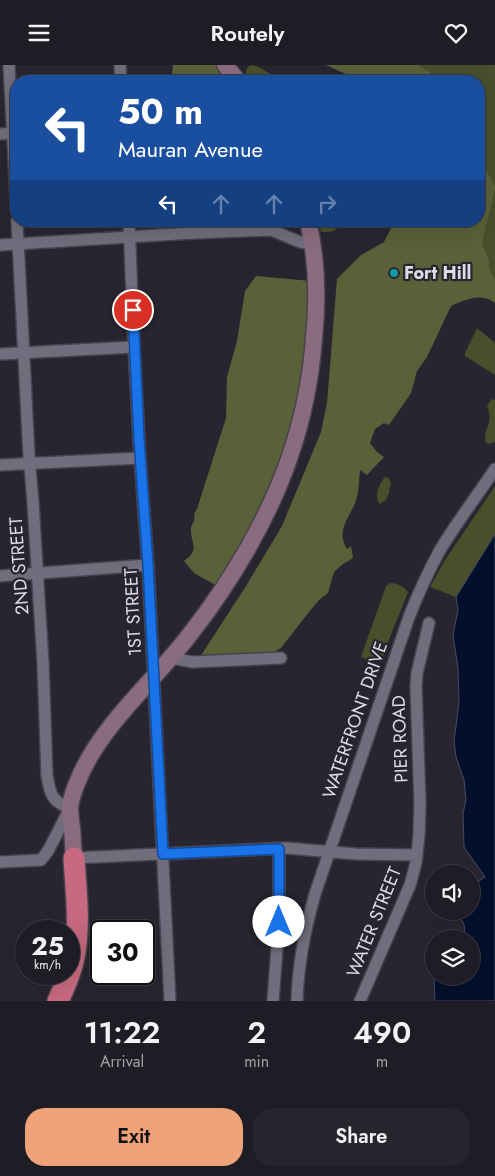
<!DOCTYPE html>
<style>
:root{--surface:#1e1c25;--page:#26252d;--text:#f1f3f6;--muted:#a1a1a7;--line:#3c3a42;--accent:#f0a279}
body{margin:0;font-family:Jost,sans-serif;background:var(--page);color:var(--text);height:100vh;display:flex;flex-direction:column;font-size:19px;white-space:nowrap}
*{box-sizing:border-box;margin:0}
p{font-size:16px;color:var(--muted)}
.icon{flex:none;width:28px;height:28px;fill:none;stroke:currentColor;stroke-width:2;stroke-linecap:round;stroke-linejoin:round}
.map{position:relative;height:936px;overflow:hidden}
.drawer{display:flex;flex-direction:column;background:var(--surface);flex:1}
.drawer>*{flex:none}
.hud{position:absolute;left:10px;top:10px;width:475px;height:152px;border-radius:20px;box-shadow:0 5px 20px #0002,0 0 0 1px var(--line);background:#1a4fa0;color:#fff;overflow:hidden}
.fabs{position:absolute;left:425px;top:800px;display:grid;gap:10px}
.fabs a{display:grid;place-items:center;width:55px;height:55px;border-radius:50%;background:var(--surface);box-shadow:0 5px 20px #0002,0 0 0 1px var(--line);font-size:25px}
.speed{position:absolute;left:15px;top:855px;display:flex;gap:10px;font-size:25px;font-weight:700;text-align:center}
.speed>*{display:grid;place-content:center;width:65px;height:65px;border-radius:50%;background:var(--surface);box-shadow:0 5px 20px #0002,0 0 0 1px var(--line);line-height:1}
.speed small{font-size:12px;font-weight:400}
.speed .limit{border:2px solid #111;border-radius:8px;background:#fff;color:#111}
.pin{position:absolute;display:grid;place-items:center;width:42px;height:42px;color:#fff;margin:-21px;border:2px solid #fff;border-radius:50%;box-shadow:0 1px 5px #0007}
.me{position:absolute;width:55px;margin:-28px;rotate:0deg;stroke-linejoin:round;filter:drop-shadow(0 0 4px #0008)}
.turn{display:flex;align-items:center;gap:18px;height:105px;padding:0 25px;font-size:22px}
.turn .icon{width:65px;height:65px;stroke-width:2.5}
.turn b{display:block;font-size:35px;line-height:42px}
.lanes{display:flex;align-items:center;height:48px;padding:0 25px;background:#0003;justify-content:center;gap:25px;direction:ltr}
.lanes .off{opacity:.35}
.eta{display:flex;justify-content:space-evenly;align-items:center;height:85px;text-align:center}
.eta b{font-size:30px;font-weight:600;line-height:35px}
.button{display:flex;gap:10px;margin-top:auto;padding:10px 25px}
.button a{flex:1;height:58px;border-radius:20px;background:var(--accent);color:#111;font-size:20px;font-weight:600;line-height:58px;text-align:center}
.button a+a{background:var(--page);color:var(--text)}
header{display:flex;justify-content:space-between;align-items:center;height:65px;padding:0 25px;background:var(--surface);font-size:22px;font-weight:600}
.map>svg:first-child{display:block}
</style>
<header><svg class="icon" aria-label="menu" viewBox="0 0 24 24"><path d="M4 6h16M4 12h16M4 18h16"/></svg>Routely<svg class="icon" aria-label="heart" viewBox="0 0 24 24"><path d="M12 20l-8-8c-3-5 5-10 8-4 3-6 11-1 8 4z"/></svg></header>
<div class="map">
<svg width="495" height="936" viewBox="0 0 495 936">
<rect width="100%" height="100%" fill="#282531"/>
<g fill="#494f2a">
<path d="M251,0C261,1 264,6 273,10C279,12 283,12 288,16H249C246,11 245,9 247,3Z"/>
<path d="M419,0H495V120L479,93V16H435L430,7Z"/>
<path d="M495,125V214L489,203V194L482,179Z"/>
<path d="M318,156H343C336,166 333,168 321,167Z"/>
<path d="M477,263L495,278V310L465,291V288Z"/>
<path d="M492,334L495,335V377L488,379L486,378C482,362 495,360 487,341Z"/>
<path d="M385,412C390,412 391,417 391,421H390L389,425L390,426L386,435L379,439C375,429 378,420 385,412Z"/>
<path d="M495,421V469L456,532L430,522L445,495Z"/>
<path d="M390,518C396,518 404,521 408,527L386,582L382,594L377,597L361,592L386,521Z"/>
</g>
<g fill="#5a6139">
<path d="M173,0H225L236,16H175L172,8Z"/>
<path d="M326,0H419L430,7L435,16H356L348,10Z"/>
<path d="M479,93L495,120V125L482,179L489,194V203L495,214V238C481,227 465,235 451,241L427,292L417,306L411,328L389,360L384,358L375,364L370,378L377,387L384,392L367,410L360,405C359,414 359,423 357,432C353,450 334,464 347,484L351,481L353,493L343,499L334,507L328,528L319,535L305,552L281,583L274,587L200,592L246,521L282,461L321,367L327,338L337,214L361,190L384,177L392,161V156H479Z"/>
<path d="M256,211L311,216L304,317L270,435L217,521L194,508L184,496C201,484 190,479 191,463C191,460 193,459 194,456C195,451 193,449 197,444L226,353L227,312L237,276L245,226Z"/>
</g>
<path fill="#040f2b" stroke="#454c62" d="M495,469V936H435L434,911H471V874H465C465,869 465,861 463,857C460,851 454,853 451,846H471V821L485,812L464,782L463,749L466,734L464,715L456,692L454,676L459,638L458,603L453,570L458,545L456,532Z"/>
<g fill="none" stroke-linecap="round" stroke-linejoin="round">
<defs>
<g id="street">
<path d="M9,0L16,135"/>
<path d="M120,0L121,16"/>
<path d="M0,69L16,68"/>
<path d="M129,156L134,282L140,393L148,500L170,936"/>
<path d="M271,165L281,156"/>
<path d="M0,180L193,168L271,165L300,177L312,179"/>
<path d="M0,289L134,282"/>
<path d="M0,400L140,393"/>
<path d="M0,511L148,500"/>
<path d="M172,593L192,597L281,593"/>
<path d="M74,793L287,783L356,789L417,790"/>
<path d="M0,797L41,795L48,786L70,743C52,737 50,729 47,711L43,598L33,437L29,391L17,156"/>
<path d="M273,936L279,857V784"/>
<path d="M297,936C298,900 305,864 315,829L409,552C418,529 428,507 440,485C457,457 477,431 495,404"/>
<path d="M360,936L410,820L416,798L419,770L420,738L416,622L417,608L429,558"/>
</g>
<g id="secondary">
<path d="M225,0L238,16"/>
<path d="M74,793C73,783 73,773 72,763C71,756 70,750 70,744C70,735 74,726 77,718C99,661 154,617 191,568C231,517 269,453 290,391C303,353 311,313 314,273C318,234 317,194 308,156"/>
</g>
<path id="highway" d="M58,936C64,923 70,910 73,897C81,863 76,827 74,793"/>
</defs>
<use href="#street" stroke="#46434e" stroke-width="14"/>
<use href="#secondary" stroke="#46434e" stroke-width="19"/>
<use href="#highway" stroke="#46434e" stroke-width="24"/>
<use href="#street" stroke="#716d7c" stroke-width="11"/>
<use href="#secondary" stroke="#8b6c7e" stroke-width="16"/>
<use href="#highway" stroke="#c76a81" stroke-width="21"/>
</g>
<g fill="none" stroke-linecap="round" stroke-linejoin="round">
<defs>
<path id="route" d="M133,245L139,374L148,500L163,789L279,784V857"/>
</defs>
<use href="#route" stroke="#114b97" stroke-width="12"/>
<use href="#route" stroke="#1a73e8" stroke-width="9"/>
</g>
<circle fill="#0f9aa8" stroke="#282531" stroke-width="2" cx="394" cy="208" r="5"/>
<g text-anchor="middle" stroke-width="4.5" stroke-linejoin="round" paint-order="stroke">
<g font-size="18" font-weight="bold" fill="#dddbe4" stroke="#282531" text-anchor="start">
<text x="404" y="214">Fort Hill</text>
</g>
<g font-size="18" fill="#dddbe4" stroke="#282531">
<text transform="translate(19 501) rotate(-94)" y="6">2ND STREET</text>
<text transform="translate(133 547) rotate(-93)" y="6">1ST STREET</text>
<text transform="translate(355 655) rotate(-71)" y="6">WATERFRONT DRIVE</text>
<text transform="translate(400 674) rotate(-92)" y="6">PIER ROAD</text>
<text transform="translate(374 857) rotate(-68)" y="6">WATER STREET</text>
</g>
</g>
</svg>
<div class="fabs">
<a><svg class="icon" aria-label="sound" viewBox="0 0 24 24"><path d="M4 9h4l5-4v14l-5-4H4zM17 9q2 3 0 6"/></svg></a>
<a><svg class="icon" aria-label="layers" viewBox="0 0 24 24"><path d="M12 4l9 5-9 5-9-5zM3 14l9 5 9-5"/></svg></a>
</div>
<div class="speed"><div>25<small>km/h</small></div><div class="limit">30</div></div>
<div class="pin" style="left:133px;top:245px;background:#d93025"><svg class="icon" aria-label="arrive" viewBox="0 0 24 24"><path d="M6 21V4h12l-3 4 3 4H6"/></svg></div>
<svg class="me" style="left:279px;top:857px" viewBox="-20 -20 40 40"><circle r="19" fill="#fff"/><path d="M0-13L10 11 0 6-10 11z" fill="#1a73e8"/></svg>
<div class="hud">
<div class="turn"><svg class="icon" aria-label="left" viewBox="0 0 24 24"><path d="M17 20v-9H6M10 6l-5 5 5 5"/></svg><div><b>50 m</b>Mauran Avenue</div></div>
<div class="lanes"><svg class="icon" aria-label="left" viewBox="0 0 24 24"><path d="M17 20v-9H6M10 6l-5 5 5 5"/></svg><svg class="icon off" aria-label="ahead" viewBox="0 0 24 24"><path d="M12 20V5M6 11l6-6 6 6"/></svg><svg class="icon off" aria-label="ahead" viewBox="0 0 24 24"><path d="M12 20V5M6 11l6-6 6 6"/></svg><svg class="icon off" aria-label="right" viewBox="0 0 24 24"><path d="M7 20v-9h11M14 6l5 5-5 5"/></svg></div>
</div>
</div>
<section class="drawer">
<div class="eta">
<div><b>11:22</b><p>Arrival</p></div>
<div><b>2</b><p>min</p></div>
<div><b>490</b><p>m</p></div>
</div>
<div class="button"><a>Exit</a><a>Share</a></div>
</section>
